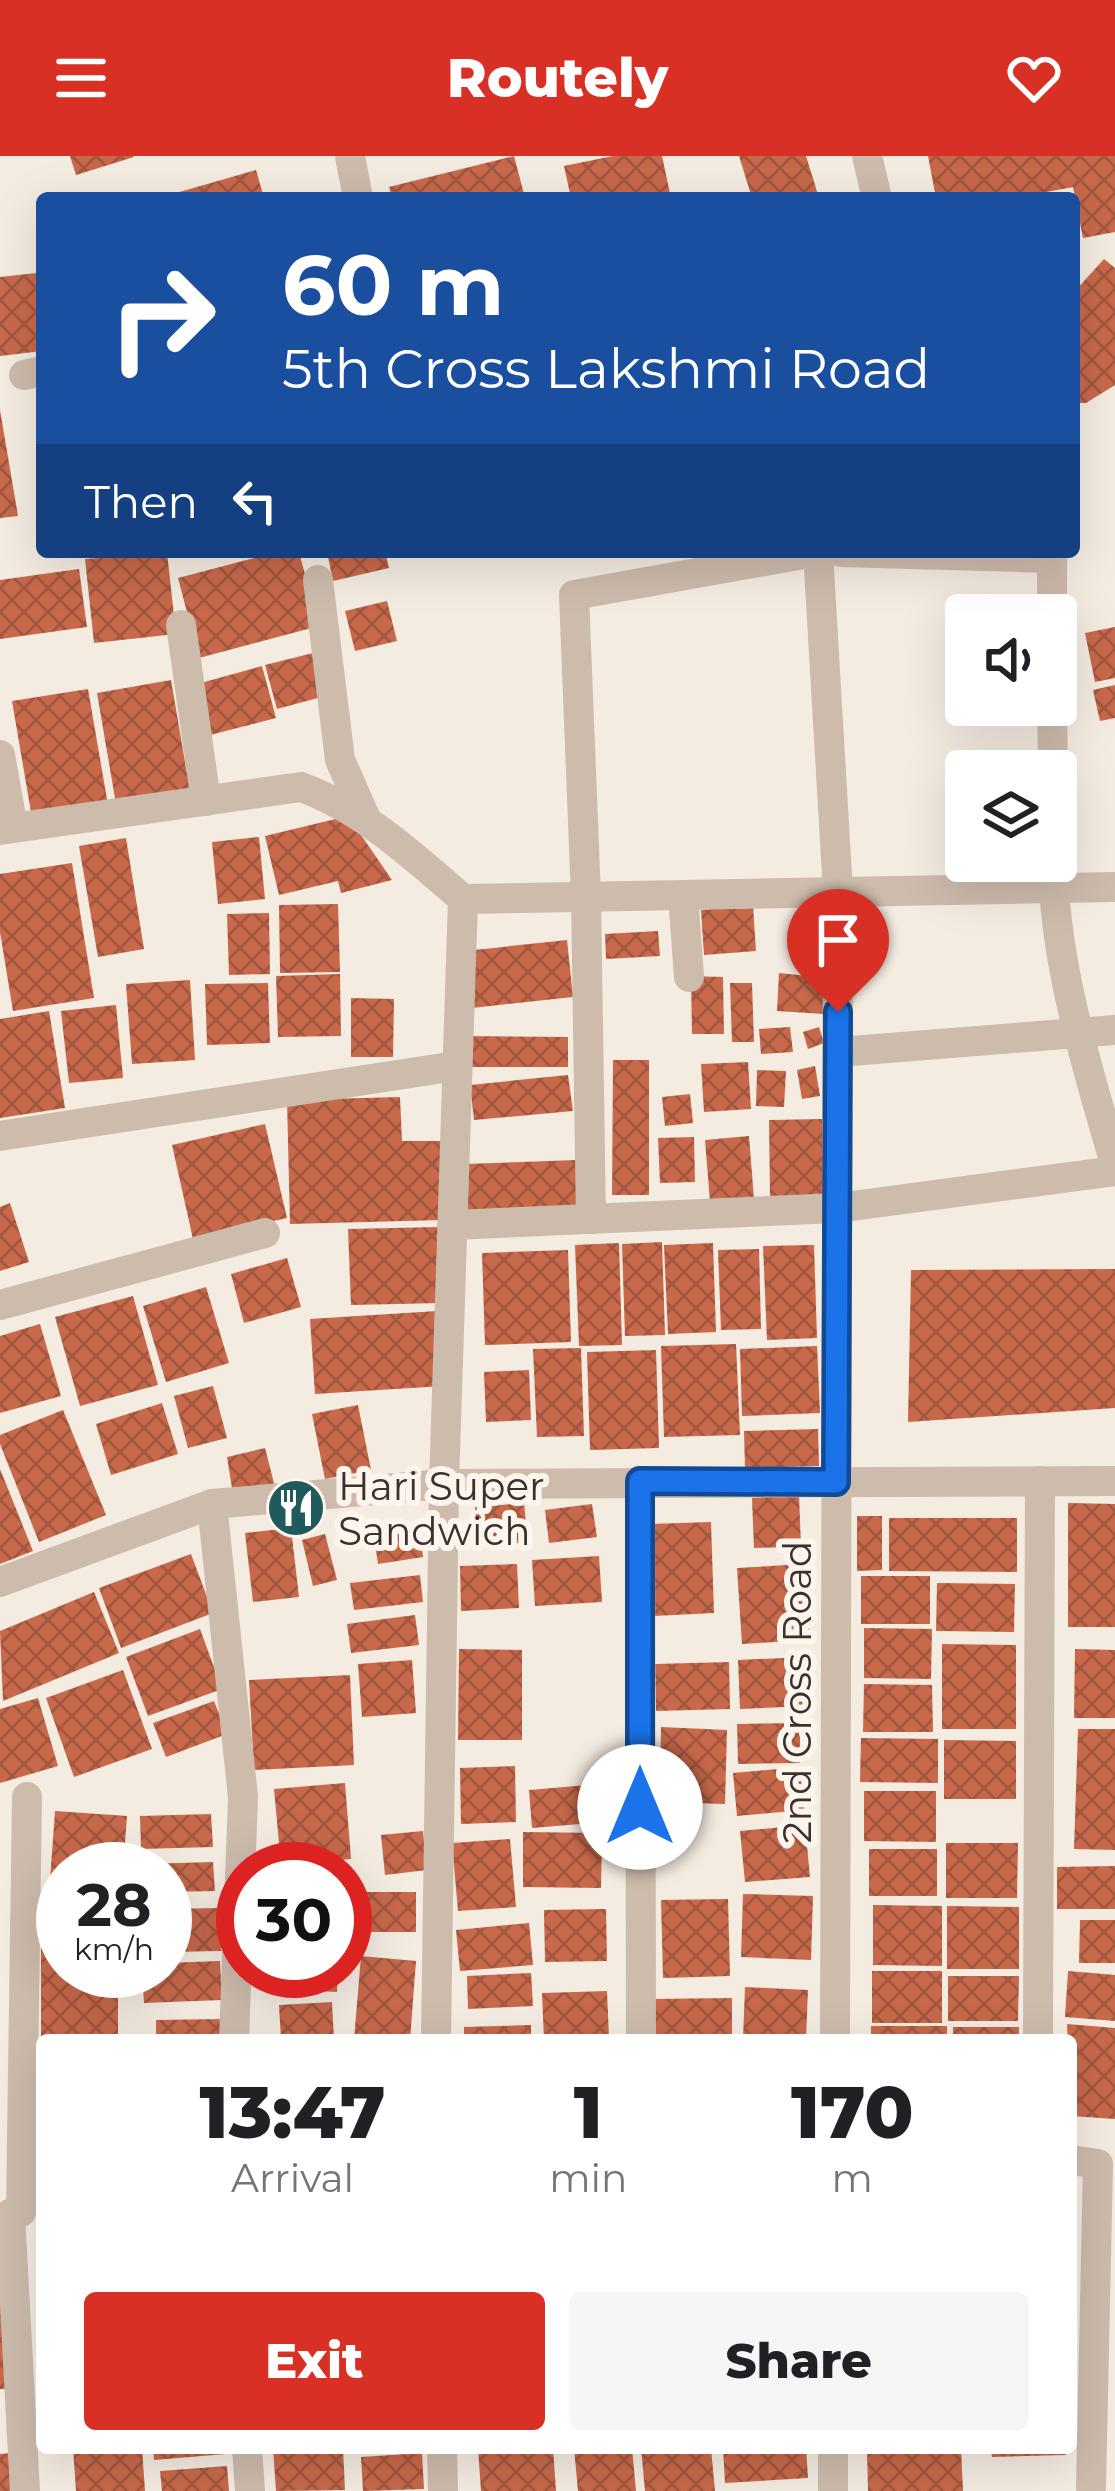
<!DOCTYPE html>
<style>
:root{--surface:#fff;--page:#f6f6f6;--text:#202124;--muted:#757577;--accent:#d93025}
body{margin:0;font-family:Montserrat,sans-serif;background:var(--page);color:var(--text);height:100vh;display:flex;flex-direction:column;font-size:45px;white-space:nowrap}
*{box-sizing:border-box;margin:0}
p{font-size:39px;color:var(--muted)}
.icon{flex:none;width:66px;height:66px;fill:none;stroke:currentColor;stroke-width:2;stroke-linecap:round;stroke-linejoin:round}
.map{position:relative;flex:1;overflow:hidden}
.details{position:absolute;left:36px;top:1878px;width:1041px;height:420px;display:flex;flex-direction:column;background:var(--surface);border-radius:12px;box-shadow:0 12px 48px #0002}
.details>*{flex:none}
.top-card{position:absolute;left:36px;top:36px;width:1044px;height:366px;border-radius:12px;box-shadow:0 12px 48px #0002;background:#1a4fa0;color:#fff;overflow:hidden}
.buttons{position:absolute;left:945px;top:438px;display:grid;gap:24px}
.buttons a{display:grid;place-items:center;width:132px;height:132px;border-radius:12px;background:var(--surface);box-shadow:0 12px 48px #0002;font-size:60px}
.speed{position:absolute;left:36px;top:1686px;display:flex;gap:24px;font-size:60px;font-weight:700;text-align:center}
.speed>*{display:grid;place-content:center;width:156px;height:156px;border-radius:50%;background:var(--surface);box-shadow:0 12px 48px #0002;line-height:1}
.speed small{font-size:30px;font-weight:400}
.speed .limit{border:18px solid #d22;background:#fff;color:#111}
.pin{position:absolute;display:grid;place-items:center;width:102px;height:102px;color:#fff;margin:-123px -51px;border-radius:50% 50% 50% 0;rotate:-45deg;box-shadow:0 0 12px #0007}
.pin .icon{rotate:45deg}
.me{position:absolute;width:132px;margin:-66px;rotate:0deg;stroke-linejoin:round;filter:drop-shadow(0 0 9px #0008)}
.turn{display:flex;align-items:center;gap:42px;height:252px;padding:0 48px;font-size:54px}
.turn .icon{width:156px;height:156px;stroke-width:2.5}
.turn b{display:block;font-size:84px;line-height:102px}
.then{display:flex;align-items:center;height:114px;padding:0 48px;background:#0003;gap:24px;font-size:45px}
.eta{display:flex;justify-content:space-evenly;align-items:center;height:204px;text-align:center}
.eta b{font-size:72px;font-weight:800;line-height:84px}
.primary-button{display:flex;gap:24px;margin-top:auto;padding:24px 48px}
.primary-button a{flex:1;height:138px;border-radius:12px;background:var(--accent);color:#fff;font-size:48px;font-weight:800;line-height:138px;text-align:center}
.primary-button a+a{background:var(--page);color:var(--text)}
header{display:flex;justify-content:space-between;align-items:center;height:156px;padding:0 48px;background:var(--accent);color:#fff;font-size:54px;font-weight:800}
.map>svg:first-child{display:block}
</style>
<header><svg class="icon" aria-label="menu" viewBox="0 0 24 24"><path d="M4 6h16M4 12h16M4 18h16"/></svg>Routely<svg class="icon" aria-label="heart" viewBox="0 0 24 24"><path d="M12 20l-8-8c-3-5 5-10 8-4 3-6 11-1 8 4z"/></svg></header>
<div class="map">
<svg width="1115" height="2335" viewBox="0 0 1115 2335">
<defs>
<pattern id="building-cross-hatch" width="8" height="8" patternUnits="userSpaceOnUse" patternTransform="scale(3)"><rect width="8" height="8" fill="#c8694b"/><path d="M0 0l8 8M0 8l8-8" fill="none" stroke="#a4573f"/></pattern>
</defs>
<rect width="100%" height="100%" fill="#f4ebe1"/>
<g fill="url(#building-cross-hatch)">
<path d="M70,0H133L134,1L76,19Z"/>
<path d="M514,0L525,42H392L389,31Z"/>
<path d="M613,0H662L671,42H571L564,10Z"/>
<path d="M739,0H806L819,42H752Z"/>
<path d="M928,0H1115V76L1083,82L1073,31L1014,42H936Z"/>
<path d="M256,14L264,42H162V41Z"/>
<path d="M1104,103L1115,112V229L1086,247H1074V136Z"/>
<path d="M37,117L42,195L0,200V121Z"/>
<path d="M0,254L18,360L0,362Z"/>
<path d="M97,396H167L176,478L94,487L85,403L98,402Z"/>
<path d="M277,396H299L319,470L199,502L178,422Z"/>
<path d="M327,396H385L389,412L333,425Z"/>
<path d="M79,413L87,471L0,483V424Z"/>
<path d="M387,445L397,485L355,495L345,455Z"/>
<path d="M1115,471V522L1095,526L1085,477Z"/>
<path d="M317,496L329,539L277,553L265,509Z"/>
<path d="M262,510L276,562L210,579L197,528Z"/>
<path d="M171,524L190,635L116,648L97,537Z"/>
<path d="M1115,529V562L1100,565L1093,534Z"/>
<path d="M88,533L108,649L32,662L12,545Z"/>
<path d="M348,660L392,724L341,737L338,725L279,739L265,680Z"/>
<path d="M259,681L265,743L218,748L212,686Z"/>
<path d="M126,682L144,793L98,801L79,690Z"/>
<path d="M72,707L94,842L13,855L0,776V718Z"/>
<path d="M338,748L340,816L280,817L279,749Z"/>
<path d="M753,750L756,795L704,799L701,754Z"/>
<path d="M269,757L270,818L229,819L227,758Z"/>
<path d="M658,775L660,800L606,803L605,778Z"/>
<path d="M567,784L573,841L472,852L465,795Z"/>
<path d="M779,817L827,822L824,858L777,855Z"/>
<path d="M340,818L341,880L278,881L276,820Z"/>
<path d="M691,820L723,821L724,878H692Z"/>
<path d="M190,824L195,904L132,908L126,828Z"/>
<path d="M268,827L270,887L207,889L205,828Z"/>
<path d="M730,827H752L754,886H732Z"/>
<path d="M351,842L394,843L393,901H351Z"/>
<path d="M116,849L123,922L69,927L61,855Z"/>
<path d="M49,855L65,952L0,962V863Z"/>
<path d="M790,871L793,896L761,898L759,873Z"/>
<path d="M819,871L824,887L808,893L803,876Z"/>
<path d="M466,880L568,881V911H466Z"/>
<path d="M613,904H649V1039H612Z"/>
<path d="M748,906L751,953L704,956L701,908Z"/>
<path d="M815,910L820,940L802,943L797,914Z"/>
<path d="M757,914L786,915L784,951L756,950Z"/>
<path d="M568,919L573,955L474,964L470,929Z"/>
<path d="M690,938L693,967L665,970L662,941Z"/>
<path d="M400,941L402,985H441L443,1064L290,1068L287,944Z"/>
<path d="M822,963L824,1040L770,1041L769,964Z"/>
<path d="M265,968L287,1062L193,1083L172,989Z"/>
<path d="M749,980L754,1043L710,1046L705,984Z"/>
<path d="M694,981L695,1026L660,1027L658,982Z"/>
<path d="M576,1004L578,1050L467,1054L465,1008Z"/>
<path d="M10,1047L29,1106L0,1115V1051Z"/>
<path d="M439,1071L442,1147L351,1149L348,1073Z"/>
<path d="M662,1086L665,1179L625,1180L622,1088Z"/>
<path d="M619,1087L622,1189L579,1190L575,1089Z"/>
<path d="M713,1087L716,1176L668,1178L664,1089Z"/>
<path d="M814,1089L817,1182L767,1184L763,1090Z"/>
<path d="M759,1093L761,1173L721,1174L718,1094Z"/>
<path d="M568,1094L571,1186L485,1189L482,1097Z"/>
<path d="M287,1102L301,1151L244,1167L231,1118Z"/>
<path d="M1115,1113V1252L908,1266L911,1114Z"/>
<path d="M206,1131L229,1207L166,1226L143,1150Z"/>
<path d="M133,1140L158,1229L80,1250L55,1161Z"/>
<path d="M437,1155L443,1230L315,1238L310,1163Z"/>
<path d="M40,1168L61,1240L0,1257V1180Z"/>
<path d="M736,1188L740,1279L664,1281L661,1190Z"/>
<path d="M817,1190L820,1257L742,1260L740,1193Z"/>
<path d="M581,1192L584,1280L537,1281L533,1193Z"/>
<path d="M656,1194L659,1292L590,1294L587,1196Z"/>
<path d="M529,1214L531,1264L486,1266L484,1216Z"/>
<path d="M213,1230L227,1282L188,1292L174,1240Z"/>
<path d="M162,1247L178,1298L111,1319L96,1268Z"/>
<path d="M358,1249L371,1314L325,1323L312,1258Z"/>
<path d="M63,1254L106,1359L39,1386L0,1288V1279Z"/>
<path d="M818,1273L819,1310L745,1312L744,1275Z"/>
<path d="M265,1292L276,1335L233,1338L227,1301Z"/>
<path d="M0,1313L33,1395L0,1408Z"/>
<path d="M799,1339L801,1391L754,1392L752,1342Z"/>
<path d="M524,1347L528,1386L478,1391L475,1351Z"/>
<path d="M1068,1347L1115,1348V1471H1068Z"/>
<path d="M592,1348L597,1381L549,1387L545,1354Z"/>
<path d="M857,1360H882V1414L857,1415Z"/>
<path d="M889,1362H1017V1416L889,1415Z"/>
<path d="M711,1366L714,1457L654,1460L650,1368Z"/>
<path d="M291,1372L299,1441L253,1446L245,1377Z"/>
<path d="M420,1375L423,1401L378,1408L374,1381Z"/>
<path d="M325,1378L337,1424L313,1430L302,1384Z"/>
<path d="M191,1398L213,1457L121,1492L99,1432Z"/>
<path d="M599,1400L602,1446L535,1450L532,1404Z"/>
<path d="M517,1408L519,1452L461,1455L460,1410Z"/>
<path d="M804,1408L810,1484L742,1488L737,1412Z"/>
<path d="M420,1419L423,1446L354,1454L350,1427Z"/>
<rect x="861" y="1420" width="69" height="48"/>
<path d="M937,1427L1015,1428L1014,1476L936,1475Z"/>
<path d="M94,1436L119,1497L3,1545L0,1475Z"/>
<path d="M415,1459L419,1489L351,1497L347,1468Z"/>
<path d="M864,1472L932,1473L931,1523L864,1522Z"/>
<path d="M200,1473L222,1533L148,1560L126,1501Z"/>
<path d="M942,1488L1016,1489V1573H942Z"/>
<path d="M459,1493L522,1494V1584H458Z"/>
<path d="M1075,1493L1115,1494V1562H1074Z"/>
<path d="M806,1501L808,1550L740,1553L738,1504Z"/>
<path d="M412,1504L416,1557L362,1561L358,1508Z"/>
<path d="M729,1506L730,1553L656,1555L655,1508Z"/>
<path d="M123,1514L152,1593L74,1621L46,1542Z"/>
<path d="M350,1519L354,1609L254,1614L249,1524Z"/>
<path d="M864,1528L932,1529L933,1576H863Z"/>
<path d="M38,1542L58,1610L0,1627V1553Z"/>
<path d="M214,1545L227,1578L166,1601L153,1567Z"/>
<path d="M800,1567V1607L738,1608L737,1568Z"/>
<path d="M661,1571L727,1574L725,1648L660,1646Z"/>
<path d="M1078,1573H1115V1694L1074,1693Z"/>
<path d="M861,1582L938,1583V1627L860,1626Z"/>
<path d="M944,1584L1016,1585V1643H944Z"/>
<path d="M515,1610L516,1666L461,1668L460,1612Z"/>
<path d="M800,1611L804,1654L737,1660L733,1617Z"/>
<path d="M345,1627L351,1703L281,1709L274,1633Z"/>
<path d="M600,1628L604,1666L532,1672L529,1634Z"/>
<path d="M864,1635H936V1686L864,1685Z"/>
<path d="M55,1655L127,1660L123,1713H63V1754L48,1752Z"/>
<path d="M211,1658L213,1691L141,1693L140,1660Z"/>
<path d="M805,1669L810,1721L745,1726L740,1675Z"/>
<path d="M423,1675L427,1714L385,1719L381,1679Z"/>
<path d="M523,1676L602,1677L601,1732L523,1731Z"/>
<path d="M510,1683L516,1751L458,1755L452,1687Z"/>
<path d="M946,1687H1018L1017,1742H946Z"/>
<rect x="869" y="1693" width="68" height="47"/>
<path d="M213,1706L215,1735L165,1736V1713H143V1708Z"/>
<path d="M1115,1710V1753H1057V1711Z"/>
<rect x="359" y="1736" width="57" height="40"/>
<path d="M743,1738L813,1740L811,1804L741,1801Z"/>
<path d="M728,1743L730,1820L663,1822L661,1744Z"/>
<path d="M873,1749L942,1750V1810L873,1809Z"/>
<path d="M947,1750L1019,1751V1813H947Z"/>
<path d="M220,1752L221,1795L165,1796V1753Z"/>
<path d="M606,1753L607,1805L545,1806L544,1754Z"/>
<path d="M1080,1764H1115V1807H1079Z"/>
<path d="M529,1767L533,1809L460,1815L456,1774Z"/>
<path d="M41,1775H63V1815H118V1884H41Z"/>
<path d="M361,1800L416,1805L410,1884H354Z"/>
<path d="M220,1805L222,1844L144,1847L142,1815H165V1807Z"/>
<path d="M270,1815H338L337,1836L270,1833Z"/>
<rect x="872" y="1815" width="70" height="52"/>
<path d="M1068,1815L1115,1819V1865L1065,1861Z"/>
<path d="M531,1817L533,1850L468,1853L467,1820Z"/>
<path d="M948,1820H1019L1018,1865H948Z"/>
<path d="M745,1831L808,1834L806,1884L743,1883Z"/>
<path d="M607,1835L609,1881L544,1884L542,1837Z"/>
<path d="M732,1842V1884H653V1843Z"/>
<path d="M332,1846L334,1884H281L279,1849Z"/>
<path d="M222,1863V1884H156V1864Z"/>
<path d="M1067,1868L1115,1872V1963L1071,1960Z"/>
<path d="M531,1869V1884H464V1871Z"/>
<rect x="871" y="1870" width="76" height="14"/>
<rect x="953" y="1871" width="66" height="13"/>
<path d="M1071,2029H1076L1075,2088H1071Z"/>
<path d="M0,2121L8,2233H0Z"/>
<path d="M73,2292H142L145,2335H76Z"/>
<path d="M153,2292H225L226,2298L154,2304Z"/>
<path d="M273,2292H343L345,2334L276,2335Z"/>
<path d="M478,2292H553L556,2335H481Z"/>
<path d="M574,2292H632L636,2335H578Z"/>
<path d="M641,2292H711L715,2335H645Z"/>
<path d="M723,2292H806L808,2322L725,2327Z"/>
<path d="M867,2292H961L963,2335H868Z"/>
<path d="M991,2292H1065L1066,2299L992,2301Z"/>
<path d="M12,2297L15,2335H0V2298Z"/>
<path d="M422,2297L424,2333L363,2335L361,2301Z"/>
<path d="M227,2310L229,2335H162L160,2315Z"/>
</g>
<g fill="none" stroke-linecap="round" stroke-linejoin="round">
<g stroke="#cdbbac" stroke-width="30">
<path d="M350,0L358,42"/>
<path d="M867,0L877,42"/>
<path d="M24,219L42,215"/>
<path d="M818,396L838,736L835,1884"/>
<path d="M841,396L1052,402V459"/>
<path d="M318,424L340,604L366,663"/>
<path d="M181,469L206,645"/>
<path d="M1052,549L1053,615"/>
<path d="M0,599L13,672"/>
<path d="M0,674L301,631C364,654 413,700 463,743L1115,731"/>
<path d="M1053,705C1054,808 1087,910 1115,1008"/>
<path d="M683,739L689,821"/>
<path d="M838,896L1115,874"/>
<path d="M0,980L456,910"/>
<path d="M591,1063L586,741L574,439L815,396"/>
<path d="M452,1069L837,1052L1115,1015"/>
<path d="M0,1149L265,1077"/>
<path d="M640,1325L641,1884"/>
<path d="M212,1348L243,1641L234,1884"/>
<path d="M0,1426L212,1348L444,1328L1115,1325"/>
<path d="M436,1884L444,1328L463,743"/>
<path d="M1038,1884L1040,1325"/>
<path d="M1071,2004L1098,2008L1091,2332"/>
<path d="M21,2056L27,1641"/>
<path d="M10,2058L25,2335"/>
<path d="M247,2292L250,2335"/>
<path d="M442,2292L443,2335"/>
<path d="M833,2335V2292"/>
</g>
</g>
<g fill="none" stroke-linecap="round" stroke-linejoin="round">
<defs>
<path id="route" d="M640,1651V1325L836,1326L838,856"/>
</defs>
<use href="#route" stroke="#114b97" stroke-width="30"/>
<use href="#route" stroke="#1a73e8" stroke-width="21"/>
</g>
<defs>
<symbol id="restaurant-disc" viewBox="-11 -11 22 22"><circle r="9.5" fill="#1f5a5e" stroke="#fbf5ee"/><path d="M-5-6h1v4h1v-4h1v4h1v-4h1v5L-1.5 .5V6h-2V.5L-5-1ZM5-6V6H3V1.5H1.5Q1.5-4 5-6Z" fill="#fff"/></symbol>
</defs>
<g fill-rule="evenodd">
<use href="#restaurant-disc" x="263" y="1319" width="66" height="66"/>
</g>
<g text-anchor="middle" stroke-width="12" stroke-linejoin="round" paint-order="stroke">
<g font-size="39" fill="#3b302b" stroke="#fbf5ee" text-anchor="start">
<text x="338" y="1344">Hari Super<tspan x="338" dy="45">Sandwich</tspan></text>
</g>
<g font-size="39" fill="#3b302b" stroke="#fbf5ee">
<text transform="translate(797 1536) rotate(-90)" y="14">2nd Cross Road</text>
</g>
</g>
</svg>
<div class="buttons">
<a><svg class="icon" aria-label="sound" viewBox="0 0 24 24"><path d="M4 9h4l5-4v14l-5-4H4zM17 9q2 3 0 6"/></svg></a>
<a><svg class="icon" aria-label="layers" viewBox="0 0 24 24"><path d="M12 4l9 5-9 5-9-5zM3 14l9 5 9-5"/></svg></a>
</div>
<div class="speed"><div>28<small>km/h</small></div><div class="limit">30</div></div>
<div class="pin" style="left:838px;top:856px;background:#d93025"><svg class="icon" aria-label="arrive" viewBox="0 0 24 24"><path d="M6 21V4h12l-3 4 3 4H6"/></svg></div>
<svg class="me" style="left:640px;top:1651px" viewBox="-20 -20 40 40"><circle r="19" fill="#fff"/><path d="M0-13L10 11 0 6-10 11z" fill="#1a73e8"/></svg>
<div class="top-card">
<div class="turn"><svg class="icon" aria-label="right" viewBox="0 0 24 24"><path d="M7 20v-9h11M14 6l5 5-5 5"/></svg><div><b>60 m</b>5th Cross Lakshmi Road</div></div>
<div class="then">Then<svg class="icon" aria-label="left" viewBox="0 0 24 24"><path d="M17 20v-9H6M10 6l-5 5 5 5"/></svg></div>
</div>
<section class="details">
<div class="eta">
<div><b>13:47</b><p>Arrival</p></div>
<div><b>1</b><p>min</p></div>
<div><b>170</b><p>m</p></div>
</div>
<div class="primary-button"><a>Exit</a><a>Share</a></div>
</section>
</div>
